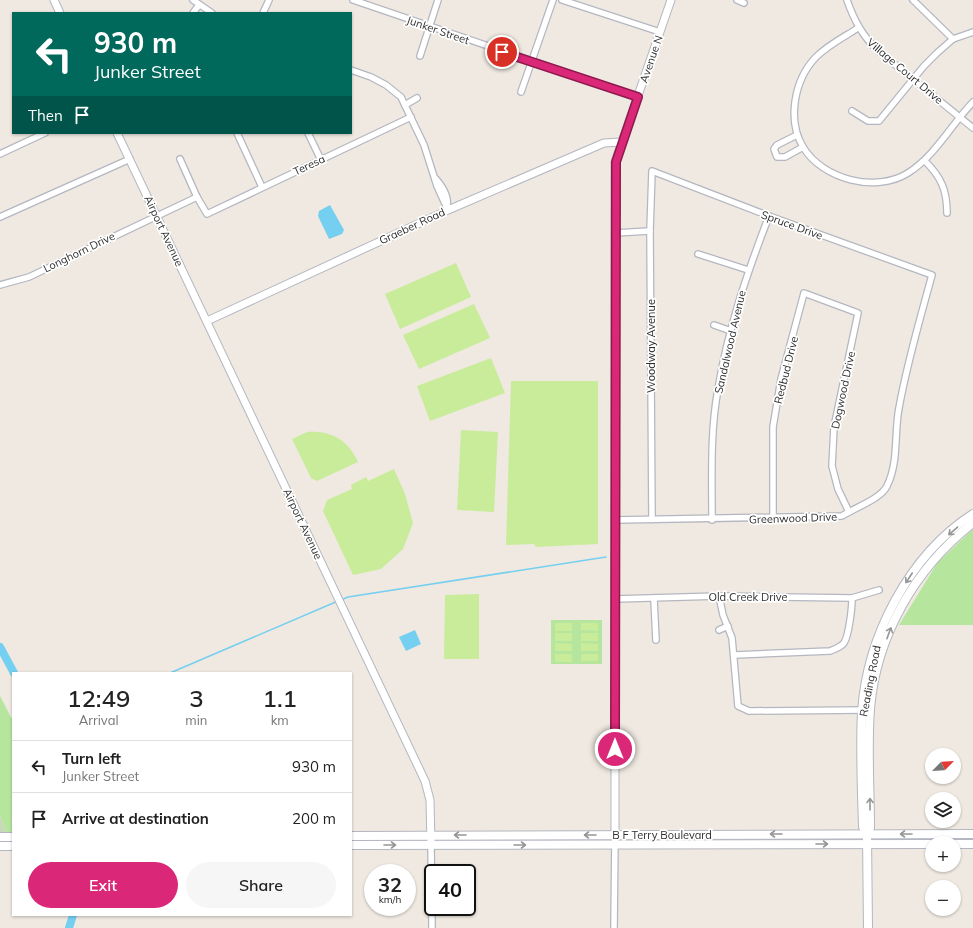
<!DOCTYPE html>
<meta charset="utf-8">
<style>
:root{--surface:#fff;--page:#f6f6f6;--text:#222;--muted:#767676;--line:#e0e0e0;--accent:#db2777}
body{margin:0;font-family:Mulish,sans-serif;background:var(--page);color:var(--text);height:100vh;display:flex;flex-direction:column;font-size:15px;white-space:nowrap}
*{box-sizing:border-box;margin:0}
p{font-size:13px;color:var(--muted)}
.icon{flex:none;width:22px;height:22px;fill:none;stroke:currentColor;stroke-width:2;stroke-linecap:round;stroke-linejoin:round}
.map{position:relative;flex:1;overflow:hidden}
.side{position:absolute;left:12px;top:672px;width:340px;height:244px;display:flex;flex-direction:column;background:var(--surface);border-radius:0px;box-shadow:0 1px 3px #0004}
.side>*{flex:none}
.top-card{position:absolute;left:12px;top:12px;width:340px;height:122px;border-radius:0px;box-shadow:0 1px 3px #0004;background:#00695c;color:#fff;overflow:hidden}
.needle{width:26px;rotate:66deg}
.tools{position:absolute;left:925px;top:748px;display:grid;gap:8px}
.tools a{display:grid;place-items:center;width:36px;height:36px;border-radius:50%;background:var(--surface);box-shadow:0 1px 3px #0004;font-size:20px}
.speed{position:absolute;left:364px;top:864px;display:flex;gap:8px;font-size:20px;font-weight:700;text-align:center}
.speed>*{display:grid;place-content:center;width:52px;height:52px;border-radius:50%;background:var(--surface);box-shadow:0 1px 3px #0004;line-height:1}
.speed small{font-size:10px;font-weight:400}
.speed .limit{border:2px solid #111;border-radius:6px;background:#fff;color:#111}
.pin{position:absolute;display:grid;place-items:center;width:34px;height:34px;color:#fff;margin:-17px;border:2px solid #fff;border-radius:50%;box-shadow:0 1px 4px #0007}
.me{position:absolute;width:44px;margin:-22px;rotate:0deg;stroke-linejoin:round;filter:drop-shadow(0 0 3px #0008)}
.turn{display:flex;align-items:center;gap:14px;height:84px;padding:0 16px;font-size:18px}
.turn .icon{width:52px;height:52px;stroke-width:2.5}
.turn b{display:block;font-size:28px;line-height:34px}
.then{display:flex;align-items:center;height:38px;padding:0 16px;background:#0003;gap:8px;font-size:15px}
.eta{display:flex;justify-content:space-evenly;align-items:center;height:68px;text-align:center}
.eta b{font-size:24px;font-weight:600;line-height:28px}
.cta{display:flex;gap:8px;margin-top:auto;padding:8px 16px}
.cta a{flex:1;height:46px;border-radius:24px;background:var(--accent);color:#fff;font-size:16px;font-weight:600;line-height:46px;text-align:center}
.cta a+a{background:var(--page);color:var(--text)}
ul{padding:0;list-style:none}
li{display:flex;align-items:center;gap:12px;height:52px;padding:0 16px;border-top:1px solid var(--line)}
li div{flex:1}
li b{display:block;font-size:15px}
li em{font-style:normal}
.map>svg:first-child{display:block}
</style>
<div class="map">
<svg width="973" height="928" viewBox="0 0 973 928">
<rect width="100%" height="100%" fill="#efe9e1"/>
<g fill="#b6e59e">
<path d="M973,529V625H899L938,562Z"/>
<rect x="551" y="620" width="51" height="44"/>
<path d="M0,696L13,721V833H7L0,816Z"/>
</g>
<path fill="#c8d9b8" d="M0,816L7,833H0Z"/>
<g fill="#c9ec9a">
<path d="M456,263L471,297L400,329L385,294Z"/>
<path d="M474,304L490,338L419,369L403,335Z"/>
<path d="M491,358L505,393L430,421L417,386Z"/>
<path d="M511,381H598V544L536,547L534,544L506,545Z"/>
<path d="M461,430L498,432L494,512L457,510Z"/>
<path d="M307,432C331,430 348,440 358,462L317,481L311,478L292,439Z"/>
<path d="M394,469L405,494L413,523L403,549L381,569L353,575L323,511L327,500L352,489L351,485L366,477L368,481Z"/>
<path d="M479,594V659H444L445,595Z"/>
<rect x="555" y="623" width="17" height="8"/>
<path d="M581,623H598V631L581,630Z"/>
<rect x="555" y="633" width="17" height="8"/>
<rect x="581" y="633" width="17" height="8"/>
<path d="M555,643L572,644V651H555Z"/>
<path d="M581,643L598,644V651H581Z"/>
<rect x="555" y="654" width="17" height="8"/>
<rect x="581" y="654" width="17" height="7"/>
</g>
<g fill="#75cff0">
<path d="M330,205L344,230L342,234L329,239L318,216L319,211Z"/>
<path d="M415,630L421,644L406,651L399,637Z"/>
</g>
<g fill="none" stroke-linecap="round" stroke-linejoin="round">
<g stroke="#75cff0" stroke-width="1.5">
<path d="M341,600L348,597L606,557"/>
<path d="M170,673L338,601"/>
</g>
<g stroke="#75cff0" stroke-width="8">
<path d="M0,647L14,673"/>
<path d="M69,928L73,915"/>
</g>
<defs>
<g id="minor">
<path d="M193,0L212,13"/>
<path d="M353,0L638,97"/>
<path d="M562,0L660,32"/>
<path d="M737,0L744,3"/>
<path d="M847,0C854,20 862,35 877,50L973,128"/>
<path d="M913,0L953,39"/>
<path d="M193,13L199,5"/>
<path d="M263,13L269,0"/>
<path d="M858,28C844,37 828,45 816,57C794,80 787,120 803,147C823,180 876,193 908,173C935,156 951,125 973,102"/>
<path d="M420,56L438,0"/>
<path d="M351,70L371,77L386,85L401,97L424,145L437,186L448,210"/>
<path d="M521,92L553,0"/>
<path d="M405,105L417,98"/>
<path d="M852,111L868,121H879L924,66L937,53L953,39L973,32"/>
<path d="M237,133L262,187"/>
<path d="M308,133L321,160"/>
<path d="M797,135L777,145L774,149L777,157H785L803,147"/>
<path d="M0,154L45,133"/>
<path d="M180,159L197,197L207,214L411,117"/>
<path d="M925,161C941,177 947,190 947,213"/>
<path d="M436,179C443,187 449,196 447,207"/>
<path d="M0,217L130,159"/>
<path d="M615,233L650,231"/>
<path d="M698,254L748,270"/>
<path d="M0,285L29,277L197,197"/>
<path d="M714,325L731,331"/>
<path d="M773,519V427L781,379L804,293L858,313L834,427L832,466L838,489L849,512"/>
<path d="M615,520L842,516C854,508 881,499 887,486C899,462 894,433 899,408C907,363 920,319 932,275L769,216L652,171L650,231L652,520"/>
<path d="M712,520C712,477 710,432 718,389C728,329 747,273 769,216"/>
<path d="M719,596L723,615L732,638L738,706L749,711L865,710"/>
<path d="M615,599L719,596L852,598L879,590"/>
<path d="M654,600L656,640"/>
<path d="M719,630L728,626"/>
<path d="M735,655L830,651C835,649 841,647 844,643C849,635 852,608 852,598"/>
<path d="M431,845L432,928"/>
<path d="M614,928L615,835"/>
</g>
<g id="tertiary">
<path d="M54,0L60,13"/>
<path d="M117,133L425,781L430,800L431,845"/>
<path d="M207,321L448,210L604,143L621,142"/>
<path d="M615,835V162L671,0"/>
</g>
<g id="secondary">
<path d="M867,834L863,827C862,789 860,750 862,712C867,637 909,555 973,514"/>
<path d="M351,836L973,834"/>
<path d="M0,837H13"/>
<path d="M954,844H973"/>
<path d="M351,845L932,844"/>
<path d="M0,846H13"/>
<path d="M868,928L867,834L870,828C870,789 867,749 870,709C876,636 915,568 973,523"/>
</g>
</defs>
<use href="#minor" stroke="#b4b7c1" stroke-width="8"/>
<use href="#tertiary" stroke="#b4b7c1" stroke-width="9"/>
<use href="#secondary" stroke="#b4b7c1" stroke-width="10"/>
<use href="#minor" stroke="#fff" stroke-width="5.5"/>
<use href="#tertiary" stroke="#fff" stroke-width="7"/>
<use href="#secondary" stroke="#fff" stroke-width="8"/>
</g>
<defs><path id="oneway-shaft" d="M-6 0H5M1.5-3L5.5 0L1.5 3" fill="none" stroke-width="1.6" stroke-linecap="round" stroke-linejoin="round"/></defs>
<g stroke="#969696">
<use href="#oneway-shaft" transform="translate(953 531) rotate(139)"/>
<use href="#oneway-shaft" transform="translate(909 578) rotate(123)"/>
<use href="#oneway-shaft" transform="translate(889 633) rotate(-70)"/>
<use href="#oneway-shaft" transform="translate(870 804) rotate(-90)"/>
<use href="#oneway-shaft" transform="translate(776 834) rotate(180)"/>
<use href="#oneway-shaft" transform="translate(906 834) rotate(180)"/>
<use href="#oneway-shaft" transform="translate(460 835) rotate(180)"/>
<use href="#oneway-shaft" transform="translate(590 835) rotate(180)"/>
<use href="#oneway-shaft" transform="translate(822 844)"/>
<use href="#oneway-shaft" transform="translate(390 845)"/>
<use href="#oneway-shaft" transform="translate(520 845)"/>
</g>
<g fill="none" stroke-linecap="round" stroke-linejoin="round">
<defs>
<path id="route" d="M502,52L638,97L616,162L615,749"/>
</defs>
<use href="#route" stroke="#8e194d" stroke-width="10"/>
<use href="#route" stroke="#db2777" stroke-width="7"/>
</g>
<g text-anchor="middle" stroke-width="3.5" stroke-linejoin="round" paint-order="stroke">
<g font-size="11" fill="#2e2e2e" stroke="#fff">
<text transform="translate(438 30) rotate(19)" y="4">Junker Street</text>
<text transform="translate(651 59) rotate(-71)" y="4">Avenue N</text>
<text transform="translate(905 71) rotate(40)" y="4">Village Court Drive</text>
<text transform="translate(309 165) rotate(-25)" y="4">Teresa</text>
<text transform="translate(792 225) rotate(20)" y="4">Spruce Drive</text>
<text transform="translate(412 226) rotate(-25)" y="4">Graeber Road</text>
<text transform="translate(164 231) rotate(65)" y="4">Airport Avenue</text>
<text transform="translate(79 252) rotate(-26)" y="4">Longhorn Drive</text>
<text transform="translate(730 342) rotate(-77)" y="4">Sandalwood Avenue</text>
<text transform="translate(651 346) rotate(-90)" y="4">Woodway Avenue</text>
<text transform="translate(786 370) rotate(-76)" y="4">Redbud Drive</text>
<text transform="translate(843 390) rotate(-78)" y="4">Dogwood Drive</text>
<text transform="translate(793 518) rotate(-2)" y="4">Greenwood Drive</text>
<text transform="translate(303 524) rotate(65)" y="4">Airport Avenue</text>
<text x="748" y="601">Old Creek Drive</text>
<text transform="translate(870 681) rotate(-79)" y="4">Reading Road</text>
<text x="662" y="839">B F Terry Boulevard</text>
</g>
</g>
</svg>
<div class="tools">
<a><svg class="needle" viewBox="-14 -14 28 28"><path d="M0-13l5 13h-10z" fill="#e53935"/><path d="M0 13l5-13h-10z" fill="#767676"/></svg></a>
<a><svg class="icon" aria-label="layers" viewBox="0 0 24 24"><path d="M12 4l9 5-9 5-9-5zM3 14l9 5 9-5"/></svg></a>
<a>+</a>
<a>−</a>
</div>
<div class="speed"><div>32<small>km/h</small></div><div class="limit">40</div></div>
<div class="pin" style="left:502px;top:52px;background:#d93025"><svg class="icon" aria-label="arrive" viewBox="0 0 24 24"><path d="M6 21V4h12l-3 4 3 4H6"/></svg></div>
<svg class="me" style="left:615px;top:749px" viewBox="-20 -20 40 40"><circle r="17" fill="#db2777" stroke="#fff" stroke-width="3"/><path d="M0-11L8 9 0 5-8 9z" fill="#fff"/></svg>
<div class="top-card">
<div class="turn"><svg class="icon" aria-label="left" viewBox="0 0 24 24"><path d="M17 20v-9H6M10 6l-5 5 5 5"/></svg><div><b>930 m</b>Junker Street</div></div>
<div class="then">Then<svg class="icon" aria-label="arrive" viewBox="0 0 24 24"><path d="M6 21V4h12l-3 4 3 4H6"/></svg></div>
</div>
<section class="side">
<div class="eta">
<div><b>12:49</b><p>Arrival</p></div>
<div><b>3</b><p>min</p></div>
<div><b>1.1</b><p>km</p></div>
</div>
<ul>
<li><svg class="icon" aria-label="left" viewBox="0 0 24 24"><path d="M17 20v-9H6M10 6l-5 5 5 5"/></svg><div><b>Turn left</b><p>Junker Street</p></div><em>930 m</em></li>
<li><svg class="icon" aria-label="arrive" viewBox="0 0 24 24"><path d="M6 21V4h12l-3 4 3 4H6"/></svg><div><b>Arrive at destination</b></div><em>200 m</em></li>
</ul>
<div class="cta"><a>Exit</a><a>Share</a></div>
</section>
</div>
